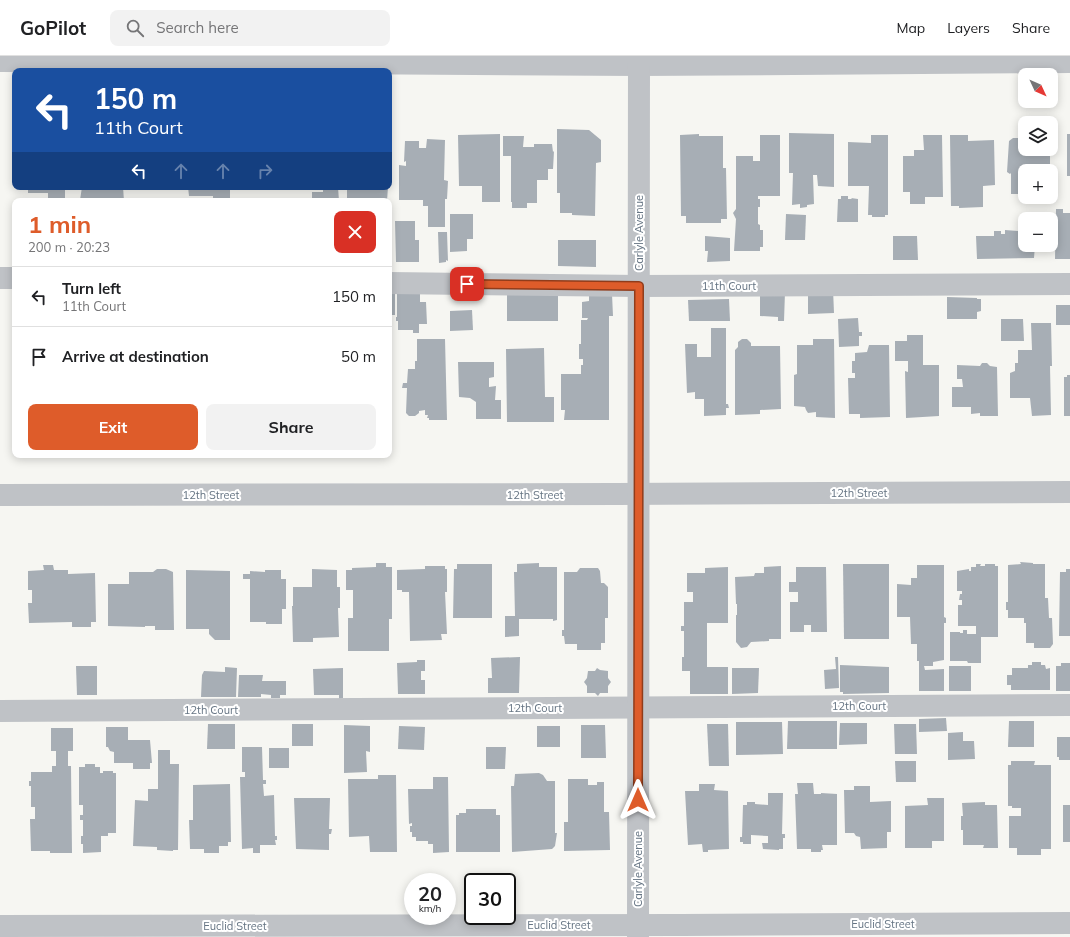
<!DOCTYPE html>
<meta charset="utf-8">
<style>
:root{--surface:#fff;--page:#f2f2f2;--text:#202124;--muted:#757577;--line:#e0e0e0;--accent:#de5c2a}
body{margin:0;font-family:Mulish,sans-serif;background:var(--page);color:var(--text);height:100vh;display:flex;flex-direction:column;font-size:15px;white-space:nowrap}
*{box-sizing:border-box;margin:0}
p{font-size:13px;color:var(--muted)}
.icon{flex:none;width:22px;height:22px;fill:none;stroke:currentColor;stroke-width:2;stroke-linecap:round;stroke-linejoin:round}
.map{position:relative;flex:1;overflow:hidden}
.details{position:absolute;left:12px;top:142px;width:380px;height:260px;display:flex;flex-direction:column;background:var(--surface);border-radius:8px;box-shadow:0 2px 10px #0003}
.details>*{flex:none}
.guide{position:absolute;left:12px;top:12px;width:380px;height:122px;border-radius:8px;box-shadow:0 2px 10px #0003;background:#1a4fa0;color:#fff;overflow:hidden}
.needle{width:26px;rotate:134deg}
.controls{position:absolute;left:1018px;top:12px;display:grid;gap:8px}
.controls a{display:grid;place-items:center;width:40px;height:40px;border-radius:8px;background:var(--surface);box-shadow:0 2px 10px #0003;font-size:20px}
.speed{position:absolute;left:404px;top:817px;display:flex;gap:8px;font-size:20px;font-weight:700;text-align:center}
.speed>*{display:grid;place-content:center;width:52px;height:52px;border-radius:50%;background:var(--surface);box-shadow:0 2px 10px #0003;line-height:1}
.speed small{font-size:10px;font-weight:400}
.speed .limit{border:2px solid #111;border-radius:6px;background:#fff;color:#111}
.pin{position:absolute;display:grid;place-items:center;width:34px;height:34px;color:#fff;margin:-17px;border-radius:8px;box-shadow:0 2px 6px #0006}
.me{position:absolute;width:44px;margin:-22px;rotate:0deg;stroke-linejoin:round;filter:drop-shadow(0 0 3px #0008)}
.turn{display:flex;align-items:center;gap:14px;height:84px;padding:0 16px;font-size:18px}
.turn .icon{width:52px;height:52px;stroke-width:2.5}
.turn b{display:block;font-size:28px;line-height:34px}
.lanes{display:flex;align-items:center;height:38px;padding:0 16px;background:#0003;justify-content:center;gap:20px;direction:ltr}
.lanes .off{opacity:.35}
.round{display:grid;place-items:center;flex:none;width:42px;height:42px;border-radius:8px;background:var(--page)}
.summary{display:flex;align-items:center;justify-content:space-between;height:68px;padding:0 16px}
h1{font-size:24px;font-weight:700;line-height:30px;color:var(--accent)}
.primary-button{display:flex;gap:8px;margin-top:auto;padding:8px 16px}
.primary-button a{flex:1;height:46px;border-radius:8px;background:var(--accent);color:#fff;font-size:16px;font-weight:700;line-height:46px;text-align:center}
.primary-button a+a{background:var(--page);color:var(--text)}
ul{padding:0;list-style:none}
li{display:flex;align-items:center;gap:12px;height:60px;padding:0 16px;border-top:1px solid var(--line)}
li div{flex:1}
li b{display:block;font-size:15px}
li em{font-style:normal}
header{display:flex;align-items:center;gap:24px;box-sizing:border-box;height:56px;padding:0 20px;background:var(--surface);border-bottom:1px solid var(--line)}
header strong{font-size:19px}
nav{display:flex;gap:22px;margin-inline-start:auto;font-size:14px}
.search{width:280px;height:36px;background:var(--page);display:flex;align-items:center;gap:10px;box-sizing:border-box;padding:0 14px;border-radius:8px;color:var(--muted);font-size:15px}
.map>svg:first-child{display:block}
</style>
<header>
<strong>GoPilot</strong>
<div class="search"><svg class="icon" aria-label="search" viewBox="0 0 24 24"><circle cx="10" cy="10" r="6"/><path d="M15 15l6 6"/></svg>Search here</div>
<nav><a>Map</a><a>Layers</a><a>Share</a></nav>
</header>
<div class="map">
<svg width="1070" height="881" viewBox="0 0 1070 881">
<rect width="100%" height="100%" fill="#f6f6f2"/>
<g fill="#a7aeb5">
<path d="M557,73L589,74L601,84V106L596,107L595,160L572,159V157H560V137H557Z"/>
<path d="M789,77L834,78V131L818,130L817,119H813L814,148L807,149V151L800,152V148L792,149L793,117H789Z"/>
<path d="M500,78V146H482V130H459L458,79Z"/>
<path d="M699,78V80H723V112H726L727,163H721V167H686V160H681L680,79Z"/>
<path d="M1018,78H1025V93H1050V115H1025V138H1011V117L1010,118L1007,116L1009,85L1013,82H1018Z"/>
<rect x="1067" y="78" width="3" height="42"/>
<path d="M760,79H780V140H758V143H760V151H758V168L760,169V174H763V191H760V195H734L736,163L733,157L736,153V100H753V105H760Z"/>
<path d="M871,79H888V159H885V161H872V159H868L869,130H848V86L871,87Z"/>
<path d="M923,79H942L943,141H925V148H910V136H903V100H914V94H924Z"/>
<path d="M950,79H968V85L994,84L995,129L983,130V151L959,152V150H951Z"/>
<path d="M503,80H524L523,91H534V88H552L553,96L554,95L553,113H548V124H537V147H527V152H512V146H511V100H503Z"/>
<path d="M427,83L445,84L444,124L448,125L447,143H445V171H428V150H423V144H399V109L406,110V105L404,106L405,85H419V92H426Z"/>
<path d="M28,131H65V143L48,142V137H28Z"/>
<path d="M82,131H123L124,145L80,144Z"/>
<path d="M188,131H230V145H213V140H189Z"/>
<path d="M323,131H338L339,145H312V136H323Z"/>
<path d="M347,131H388L387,145H347Z"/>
<path d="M841,140H848V143H852L851,142L858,143V166H837L838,143H841Z"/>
<path d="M1056,153H1063V157H1070V203H1055Z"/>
<path d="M450,158H473V183H467V195L450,196Z"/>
<path d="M786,158L806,159L805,184H785Z"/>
<path d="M395,165H415V184H419V206H396Z"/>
<path d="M1005,174L1018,175V179H1025V189H1035L1034,202L977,203L976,180H994V175H1001V178H1005Z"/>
<path d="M438,176H447L448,205L446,204V206L439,207Z"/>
<path d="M705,180L730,182V205L707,206L708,195H705Z"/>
<path d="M893,180H917L918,204H893Z"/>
<path d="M558,184H596V211L558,210Z"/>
<rect x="507" y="233" width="51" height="32"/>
<path d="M833,233L834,257L808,258V234Z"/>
<path d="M589,235L612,238L613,260H609V364H564L565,354H561V318H581V309H583V303H579V288H581V264H587L588,262H582V246L589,245Z"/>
<path d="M760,235L785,236L784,265H778V261L760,260Z"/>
<rect x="389" y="237" width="6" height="22"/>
<path d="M420,237V246H426L427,268H419V277H413V274H398V265H396V261H397V238Z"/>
<path d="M947,241L977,242V243H981V255L977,256V263H947Z"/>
<path d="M729,243L730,265H689L688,244Z"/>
<rect x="1056" y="249" width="14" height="20"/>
<path d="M472,254L473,274L450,275V255Z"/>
<path d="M858,262L859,276H862V280H859V290L839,291L838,263Z"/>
<path d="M1001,263H1023L1024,285H1001Z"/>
<path d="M1031,267H1051L1052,310H1050L1051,359L1032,360L1030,342H1010V317L1015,315V307H1018V294H1032Z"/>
<path d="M711,272H726V348H728L729,352H726V359L704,360V343H695V336L687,337L685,288H697V301H711Z"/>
<path d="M907,279H923V309H939V360L906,362L905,315L908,316V305H895V285H907Z"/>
<path d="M417,283H445L447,364H429V362H427L428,359H425V354L419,355V357L415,360H409L406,357L407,332H402L403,327H407L408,313H415V305H417Z"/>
<path d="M742,283H747L751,287V290H780L781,353L760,354V358L735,359V294L738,291V286Z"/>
<path d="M813,283H834L835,362L816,361V356L808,357L806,354L805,351L794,350V319L797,318V289H813Z"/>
<rect x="389" y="286" width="3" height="78"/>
<path d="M869,289H889L890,361L860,362V358H849L848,322H855V317H852V305H855V297L867,296Z"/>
<path d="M544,292L545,341H554V366H507L506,293Z"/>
<path d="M458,306H494V321L489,322V331L496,330L495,344H501V363H476V346L470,342L459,341Z"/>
<path d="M982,307H987L990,310L997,311L998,360H980V357L971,358V351H952V331H963L962,323H957V309L980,310Z"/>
<path d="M1067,319H1070V360H1064V321H1067Z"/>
<path d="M1020,506L1033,507V508H1045V542H1048L1049,562H1052L1053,588L1050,592H1034V587H1026V567H1024V562H1008V554H1006V546H1008V509L1021,508Z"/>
<path d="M376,507H386V511H392V563H389V595H348V562H353V534H346V514H352V512L376,511Z"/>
<path d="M539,507V511H557V564L553,565V563H519V580L505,581V560H515L514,516H517V508Z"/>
<path d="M457,508H492V562H453L454,513H457Z"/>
<path d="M843,508H889V583H844Z"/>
<path d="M976,508H981L980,510H985V508H995V510H998V581H981V607H968L967,605H950V576H960V577H963V574H967V578H976V570H958V549H962V544H959L960,538H962V535H957V515L969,513V515H971V511H976Z"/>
<path d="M43,509H53L54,514H68V518L95,517L96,566H91V571H72V566L29,567L28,547H32V534H28V515L44,514Z"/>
<path d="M917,509H944V561L946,562V567H944V604L933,606V610H924L925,614L944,613V635H919V605H917V588H911L910,561H897V528L911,529V522H917Z"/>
<path d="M425,510H445V513H447V536H445L447,578H441L442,584L410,585L409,536H402V534H397V514L425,513Z"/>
<path d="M781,510V583H769V585L751,586L747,591L741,592L736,586V559H737V548H736L735,521L754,520L755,517H764V511Z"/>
<path d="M728,511V567H707V611H728V638H690V615H682V601H684V575H681V570H684V546H693V536H687V517H705V512Z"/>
<path d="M796,511H826L827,576H811V569H804V576H790V546H798V536H789V526H796Z"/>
<path d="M580,512H598L600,515L601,527H604L608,531V562H605V587H601V594H577V588H565L564,580H562V574H564V516H577Z"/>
<path d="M157,513H166L173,516L174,574H155V570H145V571L108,570V528H129V516H153Z"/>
<path d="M312,513L337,514V531H340V552H338L339,581L313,582V586H293L292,550H293V531H312Z"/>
<path d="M1066,513H1070V580H1059L1060,516H1066Z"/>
<path d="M186,514L230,515V584H215L209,578V573H186Z"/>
<path d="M265,514H281V523H286V553H282V568H266V566H250V523H243V518H250V515L265,516Z"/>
<path d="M520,601L519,637H488V622H492L491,602Z"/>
<path d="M835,601H838L839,632L825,633L824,614L836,613Z"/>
<path d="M417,604H425V615H421V624H425V638H398L397,607L417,606Z"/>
<path d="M1032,606H1041V609H1045L1046,613L1050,612V634H1011V629H1007V619H1012V612H1028V609H1032Z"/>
<path d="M1061,607H1070V635H1056V610H1061Z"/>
<path d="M840,609L889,611V637L843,638V636H840Z"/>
<path d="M76,610H97V639H77Z"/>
<rect x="949" y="610" width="22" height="25"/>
<path d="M225,611L237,612L236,641H201L202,619L204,615L225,616Z"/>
<path d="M343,612V642L339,643V639H314L313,613Z"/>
<path d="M597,612L600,614L608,615V622L611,626L608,630V637H600L598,640L595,637H587V630L584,626L587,622L588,615H595Z"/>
<path d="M732,612H759L758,637L732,638Z"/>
<path d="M239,619H263L262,625H286V639H280V642H271V639L261,638V641H238Z"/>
<path d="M946,662L947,675L919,676V663Z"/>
<path d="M788,665H837V693H787Z"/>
<path d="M1009,665H1034V691H1008Z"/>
<path d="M736,666H782L783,698L736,699Z"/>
<path d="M840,667H867V688L839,689Z"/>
<path d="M208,668H235V693H207Z"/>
<rect x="292" y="668" width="21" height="22"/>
<path d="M707,668H728L729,710H709Z"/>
<path d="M894,668H916L917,698H895Z"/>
<path d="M344,669L370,670V696L366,695L367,716L344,717Z"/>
<path d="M581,669H605L606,702H581Z"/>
<path d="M399,670L425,671L424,694L398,693Z"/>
<rect x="537" y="670" width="23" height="21"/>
<path d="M106,671H128V684H150L152,707H150V713H133V707H114V696L110,695L108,691H106Z"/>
<path d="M51,672H73V695H68V710H71L72,797H50V795H31L30,763H35V751H31V730H29V725H31V716H52V710H56V695H51Z"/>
<path d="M963,676V685H974L975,703L948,704V677Z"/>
<path d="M1057,681H1070V704H1059V701H1057Z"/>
<path d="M242,691H262L263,724H266V728H263L264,740L274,739L275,780H277V784H275L276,789H260V797H253V792L242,793L240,721H245V716H242Z"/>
<path d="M486,691H506L505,713H486Z"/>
<rect x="269" y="692" width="20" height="20"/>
<path d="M158,694H170V708H179L178,794H173V795L157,794V791L133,790L135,744L148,745V733H158Z"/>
<path d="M895,705H916V726H896Z"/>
<path d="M1011,705H1035L1034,709H1051V793H1041V799H1017V792H1009V760H1021V752H1012V750H1008V709H1011Z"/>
<path d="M85,708H95V711H100V717H103V715H113V717H116V777H108V780H101V796L83,797V788H81V780H83V764H80V759H83V749H79V711H85Z"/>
<path d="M539,717L543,719L547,725H555V777H557L555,790L552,793L512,796L511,730H514L515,718Z"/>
<path d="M378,719H396L397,796H370L369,780L349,781L348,723H378Z"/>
<path d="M433,721H448L449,796L433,797V788H428V785H416V781H412V776H410V770H412V767L409,768L408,733H433Z"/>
<path d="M568,723H588V729H597V726H604V756H609L610,794L564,795V766H568Z"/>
<path d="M797,727H813L814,738H821V737L837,738V789H822L823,794H821V796H811V793H797L795,738H798Z"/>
<path d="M230,728L231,786H228V790H219V797H204V793H190L189,764H193V729Z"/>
<path d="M699,728H715L714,734L728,735L729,793L708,794V796H703L702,788L688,789L685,735H699Z"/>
<path d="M854,730H870V746L891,745V776H887V792L861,793L860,781L856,780L854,777H845L844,734H854Z"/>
<path d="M768,737H783L782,778H785V782H783V793H779V794L763,793L762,787H768V780L751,779V788H743V786H740V781H742L743,749H747V746H755V748L768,749Z"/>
<path d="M294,742H330L329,773H332L331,778H329V794L296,793Z"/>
<path d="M927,742H944V785H932V792H905V750L928,749Z"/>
<path d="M985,746V749H997L998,792H983L984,789H963V774H961V760H963L962,747Z"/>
<rect x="1063" y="749" width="7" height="37"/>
<path d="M466,753H496V759H500V796H456V759H459V757H466Z"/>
</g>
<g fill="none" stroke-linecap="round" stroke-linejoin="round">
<g stroke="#bfc2c6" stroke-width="22">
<path d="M0,5L639,9L1070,6"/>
<path d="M0,222H15"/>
<path d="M389,227L639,230L1070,228"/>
<path d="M0,439L616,438L1070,436"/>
<path d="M0,655L1070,649"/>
<path d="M0,870L682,869L1070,867"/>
<path d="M638,881L639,0"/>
</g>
</g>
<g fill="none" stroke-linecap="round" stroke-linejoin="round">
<defs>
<path id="route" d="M467,228L639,230L638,744"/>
</defs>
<use href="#route" stroke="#903c1b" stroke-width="10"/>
<use href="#route" stroke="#de5c2a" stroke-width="7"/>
</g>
<g text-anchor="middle" stroke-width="4" stroke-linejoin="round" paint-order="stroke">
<g font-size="11" fill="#657483" stroke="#fff">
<text transform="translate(639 177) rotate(-90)" y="4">Carlyle Avenue</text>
<text x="729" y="234">11th Court</text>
<text x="859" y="441">12th Street</text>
<text x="211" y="443">12th Street</text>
<text x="535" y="443">12th Street</text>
<text x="859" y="654">12th Court</text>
<text x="535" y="656">12th Court</text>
<text x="211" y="658">12th Court</text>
<text transform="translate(638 813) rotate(-90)" y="4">Carlyle Avenue</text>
<text x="883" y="872">Euclid Street</text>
<text x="559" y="873">Euclid Street</text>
<text x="235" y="874">Euclid Street</text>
</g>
</g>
</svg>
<div class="controls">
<a><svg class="needle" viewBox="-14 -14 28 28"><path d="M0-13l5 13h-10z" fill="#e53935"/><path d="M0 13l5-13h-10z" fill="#757577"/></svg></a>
<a><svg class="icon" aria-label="layers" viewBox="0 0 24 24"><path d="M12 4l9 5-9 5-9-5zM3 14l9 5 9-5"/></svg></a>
<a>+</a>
<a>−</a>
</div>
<div class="speed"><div>20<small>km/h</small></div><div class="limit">30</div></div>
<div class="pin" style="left:467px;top:228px;background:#d93025"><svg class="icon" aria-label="arrive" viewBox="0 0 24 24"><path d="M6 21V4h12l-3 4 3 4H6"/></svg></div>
<svg class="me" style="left:638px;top:744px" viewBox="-20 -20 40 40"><path d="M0-17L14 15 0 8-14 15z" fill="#de5c2a" stroke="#fff" stroke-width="4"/></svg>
<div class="guide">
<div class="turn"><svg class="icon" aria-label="left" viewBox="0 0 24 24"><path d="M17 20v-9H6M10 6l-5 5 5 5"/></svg><div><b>150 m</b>11th Court</div></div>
<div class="lanes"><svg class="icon" aria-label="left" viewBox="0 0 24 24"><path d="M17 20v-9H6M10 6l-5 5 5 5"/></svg><svg class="icon off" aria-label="ahead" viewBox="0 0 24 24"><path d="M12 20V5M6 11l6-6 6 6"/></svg><svg class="icon off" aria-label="ahead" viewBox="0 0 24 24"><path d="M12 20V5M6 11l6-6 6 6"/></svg><svg class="icon off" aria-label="right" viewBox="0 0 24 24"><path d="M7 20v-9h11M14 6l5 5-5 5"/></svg></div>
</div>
<section class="details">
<div class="summary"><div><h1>1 min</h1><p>200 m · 20:23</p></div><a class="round" style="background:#d93025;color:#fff"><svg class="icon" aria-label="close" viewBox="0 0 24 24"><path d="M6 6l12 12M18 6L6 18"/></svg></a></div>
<ul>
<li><svg class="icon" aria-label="left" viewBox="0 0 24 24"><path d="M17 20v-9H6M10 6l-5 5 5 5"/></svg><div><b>Turn left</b><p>11th Court</p></div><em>150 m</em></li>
<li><svg class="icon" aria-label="arrive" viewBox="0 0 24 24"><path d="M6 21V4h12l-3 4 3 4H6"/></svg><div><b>Arrive at destination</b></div><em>50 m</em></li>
</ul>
<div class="primary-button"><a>Exit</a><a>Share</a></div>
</section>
</div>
